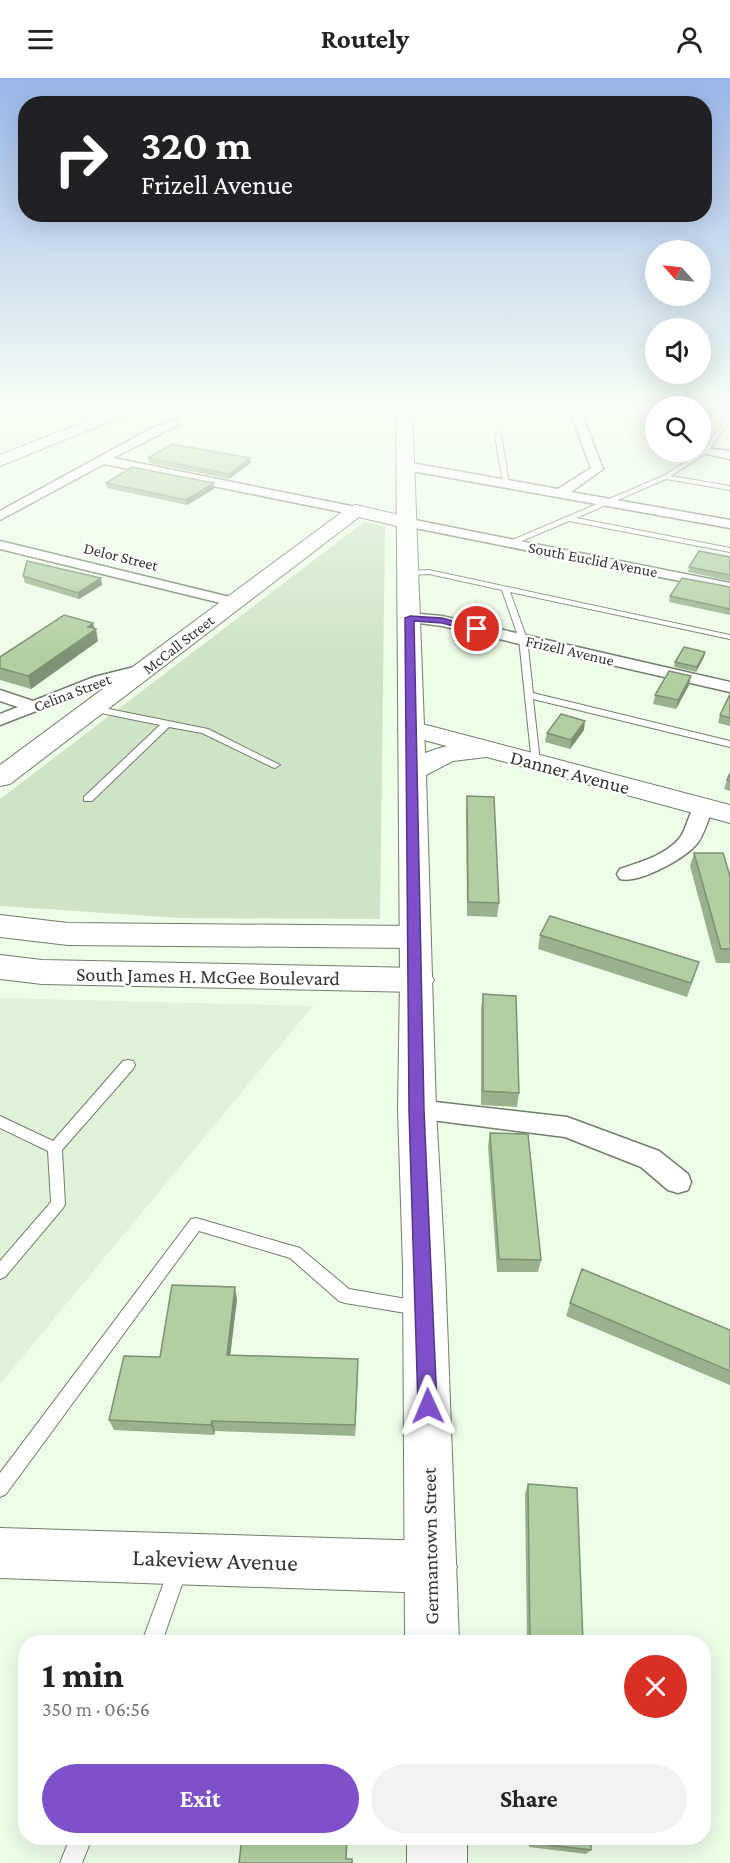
<!DOCTYPE html>
<meta charset="utf-8">
<style>
:root{--surface:#fff;--page:#f2f2f2;--text:#222;--muted:#767676;--accent:#7e51ca}
body{margin:0;font-family:"Crimson Pro",serif;background:var(--page);color:var(--text);height:100vh;display:flex;flex-direction:column;font-size:22px;white-space:nowrap}
*{box-sizing:border-box;margin:0}
p{font-size:20px;color:var(--muted)}
.icon{flex:none;width:33px;height:33px;fill:none;stroke:currentColor;stroke-width:2;stroke-linecap:round;stroke-linejoin:round}
.map{position:relative;flex:1;overflow:hidden}
.side{position:absolute;left:18px;top:1557px;width:693px;height:210px;display:flex;flex-direction:column;background:var(--surface);border-radius:24px;box-shadow:0 6px 24px #0002}
.side>*{flex:none}
.top-card{position:absolute;left:18px;top:18px;width:694px;height:126px;border-radius:24px;box-shadow:0 6px 24px #0002;background:#202124;color:#fff;overflow:hidden}
.needle{width:39px;rotate:297deg}
.buttons{position:absolute;left:645px;top:162px;display:grid;gap:12px}
.buttons a{display:grid;place-items:center;width:66px;height:66px;border-radius:50%;background:var(--surface);box-shadow:0 6px 24px #0002;font-size:30px}
.pin{position:absolute;display:grid;place-items:center;width:51px;height:51px;color:#fff;margin:-26px;border:3px solid #fff;border-radius:50%;box-shadow:0 2px 6px #0007}
.me{position:absolute;width:66px;margin:-33px;rotate:359deg;stroke-linejoin:round;filter:drop-shadow(0 0 4px #0008)}
.turn{display:flex;align-items:center;gap:21px;height:126px;padding:0 24px;font-size:27px}
.turn .icon{width:78px;height:78px;stroke-width:2.5}
.turn b{display:block;font-size:42px;line-height:51px}
.round{display:grid;place-items:center;flex:none;width:63px;height:63px;border-radius:32px;background:var(--page)}
.overview{display:flex;align-items:center;justify-content:space-between;height:102px;padding:0 24px}
h1{font-size:36px;font-weight:700;line-height:45px}
.cta{display:flex;gap:12px;margin-top:auto;padding:12px 24px}
.cta a{flex:1;height:69px;border-radius:36px;background:var(--accent);color:#fff;font-size:24px;font-weight:700;line-height:69px;text-align:center}
.cta a+a{background:var(--page);color:var(--text)}
header{display:flex;justify-content:space-between;align-items:center;height:78px;padding:0 24px;background:var(--surface);font-size:27px;font-weight:700}
.map>svg:first-child{display:block}
</style>
<header><svg class="icon" aria-label="menu" viewBox="0 0 24 24"><path d="M4 6h16M4 12h16M4 18h16"/></svg>Routely<svg class="icon" aria-label="person" viewBox="0 0 24 24"><circle cx="12" cy="8" r="4"/><path d="M4 21q1-7 8-7t8 7"/></svg></header>
<div class="map">
<svg width="730" height="1785" viewBox="0 0 730 1785">
<rect width="100%" height="100%" fill="#eefde8"/>
<path fill="#e0f3d8" d="M0,920L313,928L0,1306Z"/>
<path fill="#cee4c5" d="M364,444L385,448L380,841L179,840L0,828V721Z"/>
<g fill="none" stroke-linecap="round" stroke-linejoin="round">
<defs>
<g id="lane">
<path d="M537,328H558L577,332L574,334Z"/>
<path d="M730,335V341L708,374L671,398L730,408V412L666,401L576,440L730,470V474L569,443L512,467L505,465L663,398L704,372Z"/>
<path d="M498,354L501,356L509,406L506,408L503,406L495,356Z"/>
<path d="M429,492L730,557V561L510,514L527,561L533,615L730,663V669L533,621L540,684L538,686H532L519,561L502,512L429,496L409,497L405,495L409,493Z"/>
<path d="M94,628L208,651L280,687L275,690L272,689L202,655L169,649L92,723H84V719L160,647L91,633V629Z"/>
<path d="M128,982L133,983L135,987L133,991L62,1072L65,1126L63,1130L5,1199L0,1201V1183L51,1124L48,1073L0,1050V1038L53,1063L123,983Z"/>
<path d="M196,1140L300,1170L349,1211L418,1223L424,1225L426,1230L424,1235L418,1237L345,1225L339,1223L290,1180L199,1153L6,1416L0,1419V1395L191,1141Z"/>
<path d="M178,1483L185,1485L187,1492L162,1564H142L171,1485Z"/>
<path d="M70,1760H92L82,1785H60Z"/>
</g>
<g id="street">
<path d="M568,328H579L603,391L571,414L730,442V450L406,392L400,388L406,384L558,411L591,390Z"/>
<path d="M174,342L178,343V347L113,380L356,429L362,433L356,437L104,386L0,442V433L150,351Z"/>
<path d="M706,370L730,373V381L702,375V371Z"/>
<path d="M405,440L730,505V513L400,447L398,444Z"/>
<path d="M0,463L238,521L240,524L233,528L0,471Z"/>
<path d="M409,535L442,538L730,604V614L442,548L404,543L401,540Z"/>
<path d="M146,586L152,588L154,591L152,594L106,606L0,647V636L18,629L0,623V612L33,623L94,599Z"/>
<path d="M703,724L713,730C708,741 704,759 695,768C682,782 638,806 620,801L617,796L620,791C640,784 663,778 678,762C689,751 687,728 703,724Z"/>
<path d="M417,1022L567,1039L659,1073L688,1096L691,1104L688,1112L678,1115L668,1112L641,1089L565,1059L408,1039L404,1032L408,1025Z"/>
</g>
<g id="secondary">
<path d="M356,427L412,440L415,444L405,450L359,439L10,706L0,708V687L349,429Z"/>
<path d="M411,643L730,727V745L402,656L398,651L402,646Z"/>
<path d="M0,837L68,845L415,848L426,851L431,859L426,867L415,870L68,867L0,859Z"/>
<path d="M0,877L42,882L417,890L429,894L434,902L429,910L417,914L42,906L0,901Z"/>
<path d="M0,1450L431,1463L449,1471L457,1489L449,1507L431,1515L0,1500Z"/>
</g>
<g id="primary">
<path d="M396,328H412L425,675C446,667 472,661 494,666L498,672L494,678L453,683L426,697L436,1032L445,1189L459,1564H405L403,1189L398,1032L400,902Z"/>
<rect x="407" y="1760" width="60" height="25"/>
</g>
<path id="highway" d="M125,328H148L0,388V377Z"/>
</defs>
<use href="#lane" stroke="#717e6c" stroke-width="2"/>
<use href="#street" stroke="#717e6c" stroke-width="3"/>
<use href="#secondary" stroke="#717e6c" stroke-width="2"/>
<use href="#primary" stroke="#717e6c" stroke-width="2"/>
<use href="#highway" stroke="#717e6c" stroke-width="2"/>
<use href="#lane" fill="#fff" fill-rule="evenodd"/>
<use href="#street" fill="#fff" fill-rule="evenodd"/>
<use href="#secondary" fill="#fff" fill-rule="evenodd"/>
<use href="#primary" fill="#fff" fill-rule="evenodd"/>
<use href="#highway" fill="#fff" fill-rule="evenodd"/>
</g>
<g fill="#99b28d">
<path d="M430,328H462V331H431Z"/>
<path d="M148,380L251,385L229,401L149,385Z"/>
<path d="M106,405H214V411L187,427L107,410Z"/>
<path d="M730,479V503L688,494L689,489Z"/>
<path d="M23,498L101,500L102,507L79,521L25,505Z"/>
<path d="M730,509V537L669,524L670,518Z"/>
<path d="M94,551L98,563L31,611L0,602V579Z"/>
<path d="M705,574L704,579L696,594L674,589L675,584Z"/>
<path d="M689,607L676,631L653,626L655,617Z"/>
<path d="M730,616V648L718,645L720,637Z"/>
<path d="M584,652L570,671L545,664L547,655Z"/>
<path d="M730,695V713L724,711L727,702Z"/>
<path d="M467,718L499,825L497,839L467,838L466,731Z"/>
<path d="M694,775L730,798V885H716L690,788Z"/>
<path d="M540,857L695,897L687,919L538,871Z"/>
<path d="M483,916L519,1015L517,1029L481,1027V930Z"/>
<path d="M490,1055L541,1182L538,1194H497L488,1068Z"/>
<path d="M237,1221L230,1277L358,1292L355,1358L215,1353L214,1357L114,1352L109,1342L160,1279Z"/>
<path d="M570,1225L730,1252V1307L566,1238Z"/>
<path d="M528,1406L583,1564H527L525,1416Z"/>
<path d="M529,1760H591V1772L586,1776L529,1769Z"/>
</g>
<g fill="#7d9173">
<path d="M250,380L251,385L229,401V396Z"/>
<path d="M214,405V411L187,427L186,422Z"/>
<path d="M101,500L102,507L79,521L78,515Z"/>
<path d="M93,545L95,552L96,551L98,563L31,611L28,598Z"/>
<path d="M705,574L704,579L696,594L697,589Z"/>
<path d="M691,598L689,607L676,631L678,622Z"/>
<path d="M585,643L584,652L570,671L571,662Z"/>
<path d="M235,1209L237,1221L229,1288L227,1277Z"/>
<path d="M358,1281V1292L355,1358V1347Z"/>
<path d="M212,1343L215,1353L214,1357L211,1347Z"/>
</g>
<g fill="#b2cfa4" stroke="#7d9173" stroke-width="1.5">
<path d="M172,366L250,380L229,396L148,380Z"/>
<path d="M132,389L214,405L186,422L106,405Z"/>
<path d="M699,473L730,479V497L689,489Z"/>
<path d="M27,483L101,500L78,515L23,498Z"/>
<path d="M682,500L730,509V531L670,518Z"/>
<path d="M64,537L93,545L88,549L96,551L28,598L0,590V579Z"/>
<path d="M684,569L705,574L697,589L675,584Z"/>
<path d="M669,593L691,598L678,622L655,617Z"/>
<path d="M730,616V640L720,637Z"/>
<path d="M561,636L585,643L571,662L547,655Z"/>
<path d="M730,695V703L727,702Z"/>
<path d="M467,718L494,719L499,825L468,824Z"/>
<path d="M694,775H723L730,798V871H721Z"/>
<path d="M550,838L699,884L691,905L540,857Z"/>
<path d="M483,916L516,918L519,1015L483,1013Z"/>
<path d="M490,1055L528,1056L541,1182L499,1181Z"/>
<path d="M582,1191L730,1252V1293L570,1225Z"/>
<path d="M172,1207L235,1209L227,1277L358,1281L355,1347L212,1343L211,1347L109,1342L124,1278L160,1279Z"/>
<path d="M528,1406L577,1410L583,1564H530Z"/>
<path d="M242,1760H347L346,1781H352V1785H239Z"/>
<path d="M533,1760H591V1772L533,1765Z"/>
</g>
<linearGradient id="sky" x2="0" y2="1"><stop stop-color="#99b6e8"/><stop offset="0.57" stop-color="#f7fef5"/><stop offset="1" stop-color="#f7fef5" stop-opacity="0"/></linearGradient>
<rect width="730" height="578" fill="url(#sky)"/>
<path fill="#7e51ca" stroke="#523583" stroke-width="1.5" d="M410,538L442,540L482,551L477,554L442,545L414,543L424,1032L437,1328L434,1335L428,1338L421,1335L418,1328L409,1032L405,540Z"/>
<g text-anchor="middle" stroke-width="4.5" stroke-linejoin="round" paint-order="stroke">
<g font-size="16" fill="#32372f" stroke="#fff">
<text transform="translate(121 478) rotate(14)" y="6">Delor Street</text>
<text transform="translate(593 481) rotate(11)" y="6">South Euclid Avenue</text>
<text transform="translate(178 566) rotate(-38)" y="6">McCall Street</text>
<text transform="translate(570 572) rotate(13)" y="6">Frizell Avenue</text>
<text transform="translate(72 614) rotate(-21)" y="6">Celina Street</text>
</g>
<g font-size="20" fill="#32372f" stroke="#fff">
<text transform="translate(570 694) rotate(15)" y="7">Danner Avenue</text>
<text transform="translate(208 898) rotate(1)" y="7">South James H. McGee Boulevard</text>
<text transform="translate(430 1468) rotate(-91)" y="7">Germantown Street</text>
</g>
<g font-size="24" fill="#32372f" stroke="#fff">
<text transform="translate(215 1482) rotate(2)" y="8">Lakeview Avenue</text>
</g>
</g>
</svg>
<div class="buttons">
<a><svg class="needle" viewBox="-14 -14 28 28"><path d="M0-13l5 13h-10z" fill="#e53935"/><path d="M0 13l5-13h-10z" fill="#767676"/></svg></a>
<a><svg class="icon" aria-label="sound" viewBox="0 0 24 24"><path d="M4 9h4l5-4v14l-5-4H4zM17 9q2 3 0 6"/></svg></a>
<a><svg class="icon" aria-label="search" viewBox="0 0 24 24"><circle cx="10" cy="10" r="6"/><path d="M15 15l6 6"/></svg></a>
</div>
<div class="pin" style="left:477px;top:551px;background:#d93025"><svg class="icon" aria-label="arrive" viewBox="0 0 24 24"><path d="M6 21V4h12l-3 4 3 4H6"/></svg></div>
<svg class="me" style="left:428px;top:1328px" viewBox="-20 -20 40 40"><path d="M0-17L14 15 0 8-14 15z" fill="#7e51ca" stroke="#fff" stroke-width="4"/></svg>
<div class="top-card">
<div class="turn"><svg class="icon" aria-label="right" viewBox="0 0 24 24"><path d="M7 20v-9h11M14 6l5 5-5 5"/></svg><div><b>320 m</b>Frizell Avenue</div></div>
</div>
<section class="side">
<div class="overview"><div><h1>1 min</h1><p>350 m · 06:56</p></div><a class="round" style="background:#d93025;color:#fff"><svg class="icon" aria-label="close" viewBox="0 0 24 24"><path d="M6 6l12 12M18 6L6 18"/></svg></a></div>
<div class="cta"><a>Exit</a><a>Share</a></div>
</section>
</div>
